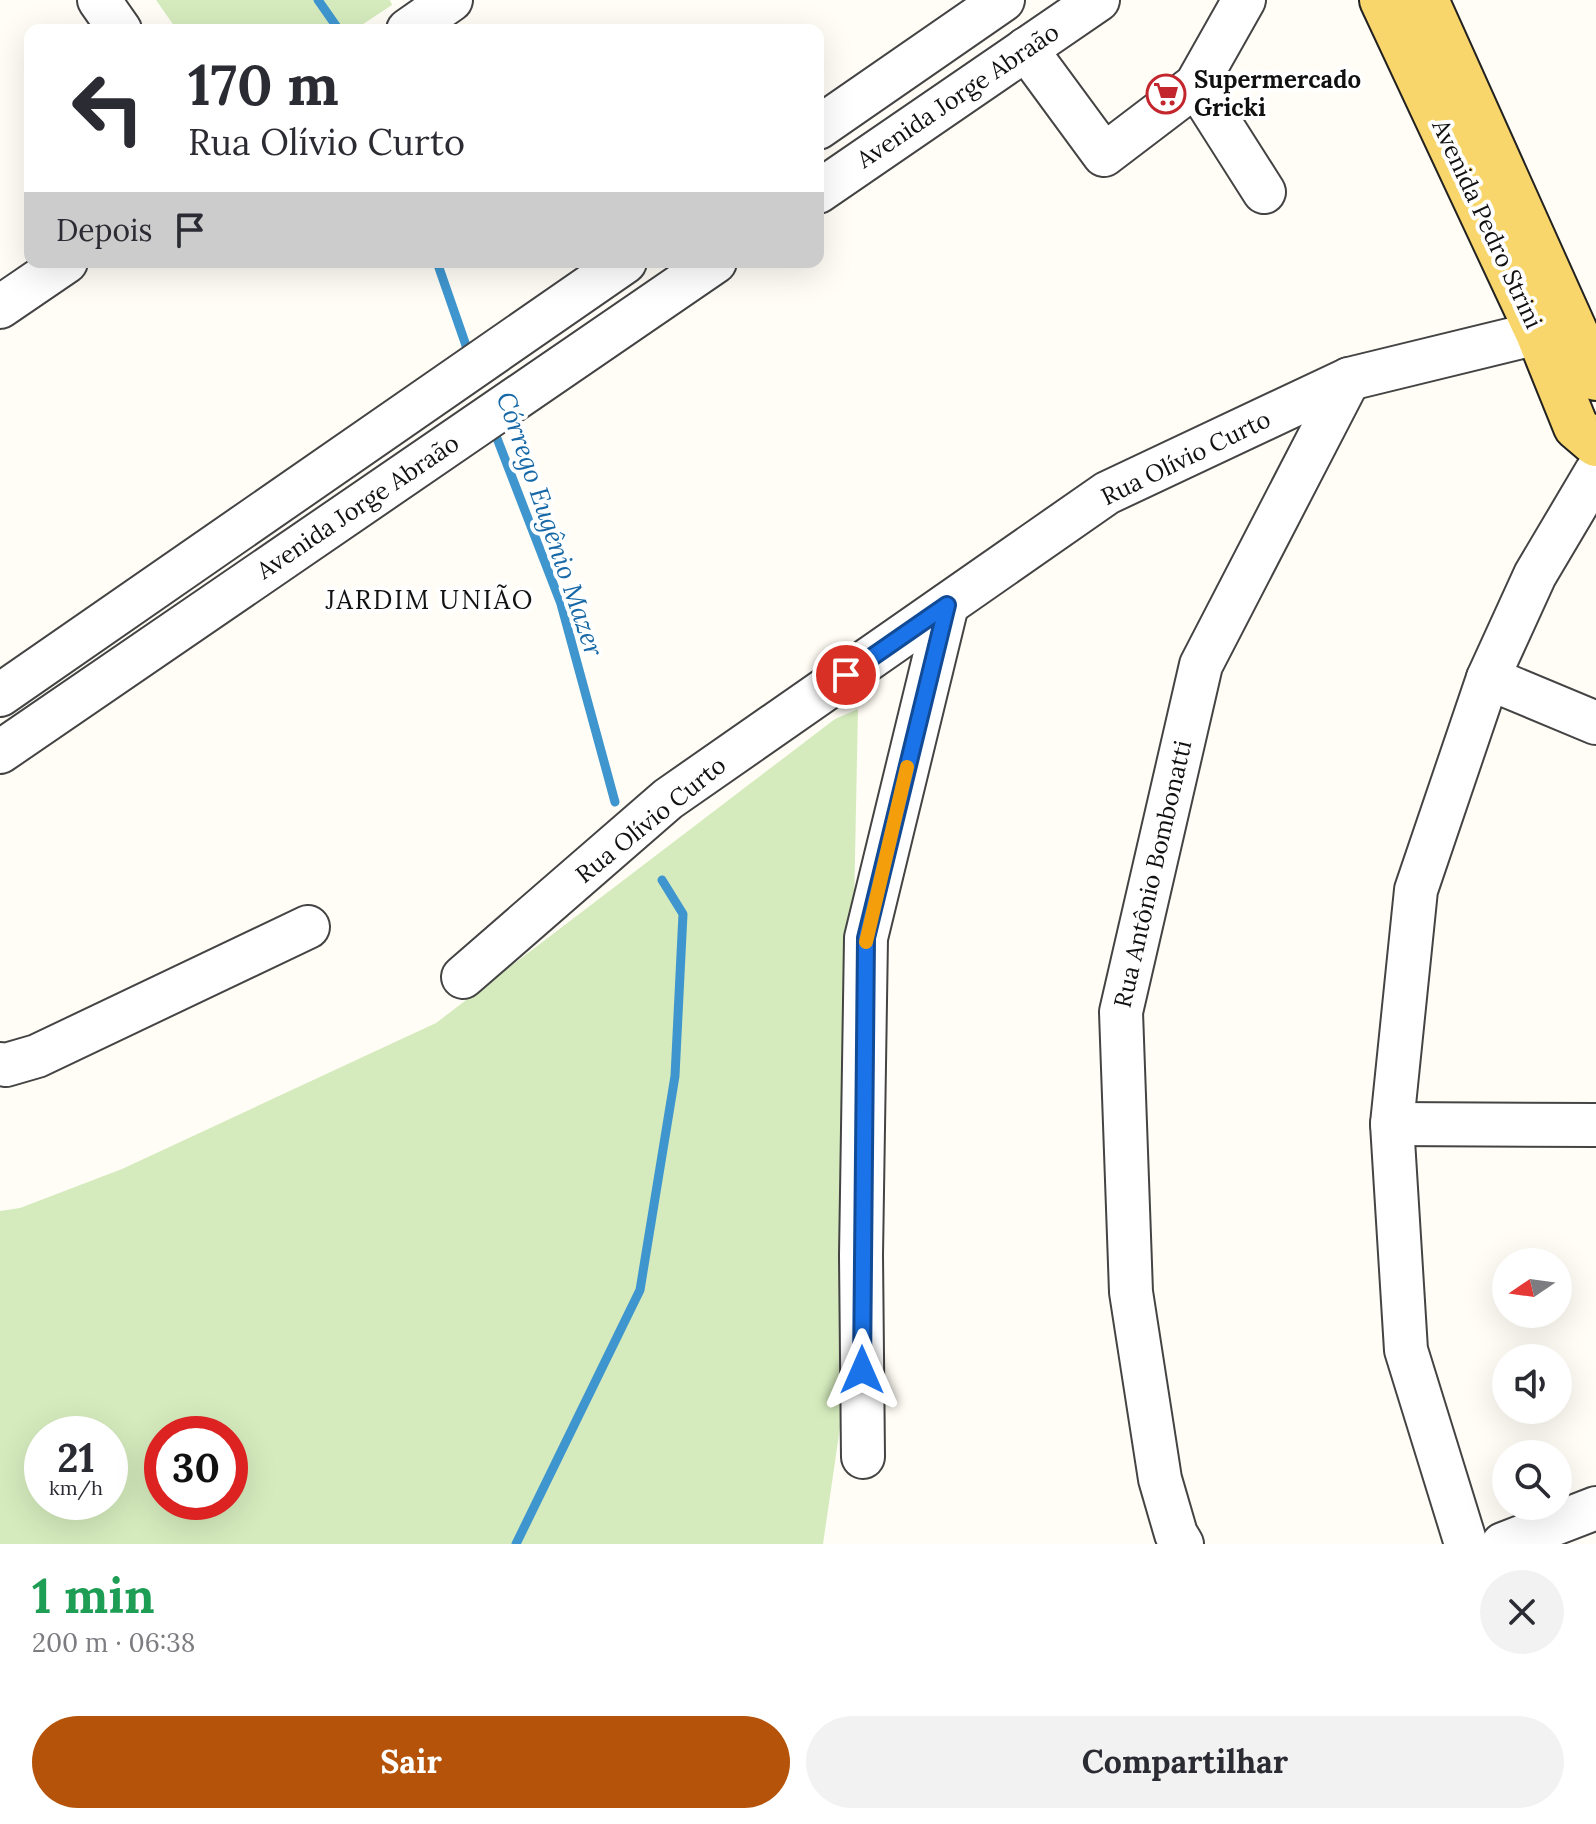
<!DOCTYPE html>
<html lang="pt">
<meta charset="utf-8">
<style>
:root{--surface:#fff;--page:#f2f2f3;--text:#2b2b33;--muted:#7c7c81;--accent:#b45309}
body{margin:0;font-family:Lora,serif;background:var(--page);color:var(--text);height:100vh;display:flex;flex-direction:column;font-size:30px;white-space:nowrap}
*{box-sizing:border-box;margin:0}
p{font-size:26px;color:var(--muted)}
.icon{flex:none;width:44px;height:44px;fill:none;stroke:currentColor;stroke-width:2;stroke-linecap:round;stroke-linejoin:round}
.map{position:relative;height:1544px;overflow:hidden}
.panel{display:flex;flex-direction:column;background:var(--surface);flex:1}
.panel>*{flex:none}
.guide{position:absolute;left:24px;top:24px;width:800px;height:244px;border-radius:16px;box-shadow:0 8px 32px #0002;background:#fff;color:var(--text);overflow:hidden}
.needle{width:52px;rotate:257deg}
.tools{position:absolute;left:1492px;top:1248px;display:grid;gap:16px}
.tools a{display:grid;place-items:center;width:80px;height:80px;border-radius:50%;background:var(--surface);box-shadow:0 8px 32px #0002;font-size:40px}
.speed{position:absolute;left:24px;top:1416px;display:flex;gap:16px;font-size:40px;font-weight:700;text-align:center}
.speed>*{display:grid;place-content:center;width:104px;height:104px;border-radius:50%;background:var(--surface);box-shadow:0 8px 32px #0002;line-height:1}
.speed small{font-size:20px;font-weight:400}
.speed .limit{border:12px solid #d22;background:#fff;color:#111}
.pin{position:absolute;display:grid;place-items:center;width:68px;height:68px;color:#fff;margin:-34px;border:4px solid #fff;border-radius:50%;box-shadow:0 2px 8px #0007}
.me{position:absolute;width:88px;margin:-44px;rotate:0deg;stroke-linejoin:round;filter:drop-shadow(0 0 6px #0008)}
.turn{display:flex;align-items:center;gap:28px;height:168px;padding:0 32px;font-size:36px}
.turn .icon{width:104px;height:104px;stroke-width:2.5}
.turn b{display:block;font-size:56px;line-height:68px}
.then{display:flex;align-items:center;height:76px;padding:0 32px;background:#0003;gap:16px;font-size:30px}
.round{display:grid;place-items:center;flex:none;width:84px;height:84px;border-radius:42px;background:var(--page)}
.headline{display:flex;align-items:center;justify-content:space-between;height:136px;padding:0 32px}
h1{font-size:48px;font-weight:700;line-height:60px;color:#1e9e55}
.action{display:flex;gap:16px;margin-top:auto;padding:16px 32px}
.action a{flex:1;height:92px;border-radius:48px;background:var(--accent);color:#fff;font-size:32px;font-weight:700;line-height:92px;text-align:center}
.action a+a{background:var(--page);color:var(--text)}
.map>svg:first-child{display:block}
</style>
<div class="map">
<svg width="1596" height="1544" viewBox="0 0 1596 1544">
<rect width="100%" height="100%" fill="#fffdf5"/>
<g fill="#d5ebbd" fill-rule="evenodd">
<path d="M156,0H390L392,5L354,30H177Z"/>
<path d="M858,709L844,1400L823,1544H0V1211L20,1208L122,1169L436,1023L835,719ZM42,1434H110V1502H42ZM162,1434H230V1502H162Z"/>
</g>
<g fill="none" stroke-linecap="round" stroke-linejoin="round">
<g stroke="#3f96cf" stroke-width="9">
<path d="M318,0L339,30"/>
<path d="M437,262L470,357"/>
<path d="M493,428L561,604L615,802"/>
<path d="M516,1544L640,1290L675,1076L683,914L662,880"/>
</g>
<defs>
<g id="minor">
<path d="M99,0L120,30"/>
<path d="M408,30L451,0"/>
<path d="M1026,49L1104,155L1196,85L1244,0"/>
<path d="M1196,85L1264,192"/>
<path d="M818,128L1003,0"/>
<path d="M818,192L1098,0"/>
<path d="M0,307L66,262"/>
<path d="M1488,678L1596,723"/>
<path d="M0,695L625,262"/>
<path d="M0,752L715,262"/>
<path d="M463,977L668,799L1107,493L1349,379L1538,333L1574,328"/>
<path d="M0,1064L6,1065L37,1056L308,927"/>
<path d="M1392,1124L1596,1125"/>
<path d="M863,1457L861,1255L866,938L947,605"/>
<path d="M1182,1544L1176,1534L1160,1479L1131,1292L1121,1012L1201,665L1349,379"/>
<path d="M1466,1544L1406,1350L1392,1124L1416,890L1488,678L1535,575L1596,472"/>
<path d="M1503,1544L1596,1508"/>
</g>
<g id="major">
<path d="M1382,0L1538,333L1576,427L1596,444"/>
<path d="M1426,0L1596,378"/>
</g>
</defs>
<use href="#minor" stroke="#444" stroke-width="46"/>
<use href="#major" stroke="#222" stroke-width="48"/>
<use href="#minor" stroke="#fff" stroke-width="42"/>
<use href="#major" stroke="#f9d66b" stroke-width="44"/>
</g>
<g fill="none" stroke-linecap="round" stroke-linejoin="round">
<defs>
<path id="route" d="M846,675L947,605L866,938L862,1370"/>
</defs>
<use href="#route" stroke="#114b97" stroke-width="20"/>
<use href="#route" stroke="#1a73e8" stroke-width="14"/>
<path stroke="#f59e0b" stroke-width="14" d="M866,942L907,767"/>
</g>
<defs>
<symbol id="supermarket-ring" viewBox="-11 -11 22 22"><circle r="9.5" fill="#fff" stroke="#c4262e" stroke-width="1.5"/><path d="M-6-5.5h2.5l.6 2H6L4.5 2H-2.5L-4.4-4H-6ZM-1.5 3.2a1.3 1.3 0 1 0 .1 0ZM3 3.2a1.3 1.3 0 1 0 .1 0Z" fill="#c4262e"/></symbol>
</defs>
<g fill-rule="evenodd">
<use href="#supermarket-ring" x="1144" y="72" width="44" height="44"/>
</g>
<g text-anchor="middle" stroke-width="8" stroke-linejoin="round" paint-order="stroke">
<g font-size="24" font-weight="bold" fill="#111" stroke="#fff" text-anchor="start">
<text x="1194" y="88">Supermercado<tspan x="1194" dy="28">Gricki</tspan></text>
</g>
<g font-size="24" fill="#111" stroke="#fff">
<text transform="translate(958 96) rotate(-34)" y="8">Avenida Jorge Abraão</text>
<text transform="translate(1487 224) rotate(65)" y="8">Avenida Pedro Strini</text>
<text transform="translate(1186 458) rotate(-26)" y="8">Rua Olívio Curto</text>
<text transform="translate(358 507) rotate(-34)" y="8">Avenida Jorge Abraão</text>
<text transform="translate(651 820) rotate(-39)" y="8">Rua Olívio Curto</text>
<text transform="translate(1153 874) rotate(-77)" y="8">Rua Antônio Bombonatti</text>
</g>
<g font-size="26" font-style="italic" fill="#1768a6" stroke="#fff">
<text transform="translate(550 524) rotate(71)" y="9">Córrego Eugênio Mazer</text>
</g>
<g font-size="26" letter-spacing="2" fill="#111" stroke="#fff">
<text x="430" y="609">JARDIM UNIÃO</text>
</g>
</g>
</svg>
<div class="tools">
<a><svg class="needle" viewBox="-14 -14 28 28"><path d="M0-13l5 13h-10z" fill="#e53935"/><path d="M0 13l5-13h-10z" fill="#7c7c81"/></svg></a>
<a><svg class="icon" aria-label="sound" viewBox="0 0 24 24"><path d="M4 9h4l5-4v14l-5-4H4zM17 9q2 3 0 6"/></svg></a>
<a><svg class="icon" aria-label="search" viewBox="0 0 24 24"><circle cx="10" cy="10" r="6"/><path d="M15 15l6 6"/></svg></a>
</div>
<div class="speed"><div>21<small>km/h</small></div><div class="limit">30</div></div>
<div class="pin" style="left:846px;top:675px;background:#d93025"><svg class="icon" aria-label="arrive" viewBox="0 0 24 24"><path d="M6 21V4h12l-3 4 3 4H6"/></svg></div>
<svg class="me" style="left:862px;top:1370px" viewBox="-20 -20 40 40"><path d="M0-17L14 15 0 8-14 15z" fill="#1a73e8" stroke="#fff" stroke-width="4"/></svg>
<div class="guide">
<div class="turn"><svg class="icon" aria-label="left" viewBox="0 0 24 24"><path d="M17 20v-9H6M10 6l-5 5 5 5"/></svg><div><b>170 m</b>Rua Olívio Curto</div></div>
<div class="then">Depois<svg class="icon" aria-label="arrive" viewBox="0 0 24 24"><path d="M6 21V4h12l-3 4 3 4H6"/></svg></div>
</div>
</div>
<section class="panel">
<div class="headline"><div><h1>1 min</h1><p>200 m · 06:38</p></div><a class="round"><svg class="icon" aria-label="close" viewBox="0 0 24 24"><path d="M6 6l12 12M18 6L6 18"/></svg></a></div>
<div class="action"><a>Sair</a><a>Compartilhar</a></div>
</section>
